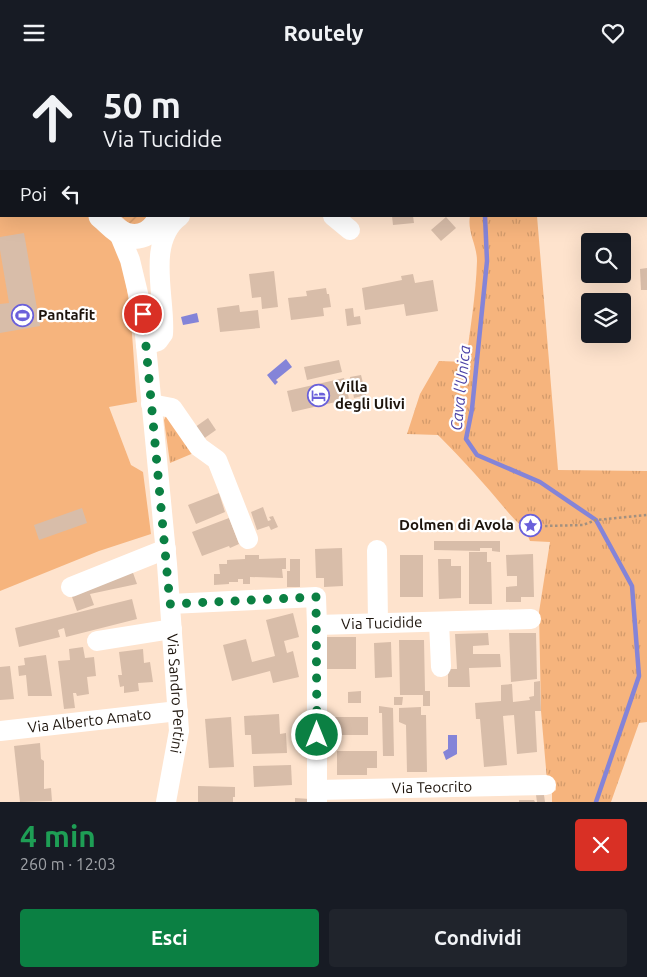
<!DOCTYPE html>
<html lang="it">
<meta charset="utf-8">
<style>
:root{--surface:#171b24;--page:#20242c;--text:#f1f3f6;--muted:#9ea1a6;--accent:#0b8043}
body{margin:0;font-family:Ubuntu,sans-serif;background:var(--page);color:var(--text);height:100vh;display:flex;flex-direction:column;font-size:19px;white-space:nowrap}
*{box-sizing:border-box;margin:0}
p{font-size:16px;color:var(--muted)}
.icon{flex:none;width:28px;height:28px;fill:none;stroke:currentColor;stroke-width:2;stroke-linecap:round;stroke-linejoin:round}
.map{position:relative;height:737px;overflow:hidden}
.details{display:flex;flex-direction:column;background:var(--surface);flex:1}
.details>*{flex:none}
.top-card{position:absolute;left:0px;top:0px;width:648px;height:152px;box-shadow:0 5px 20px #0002;background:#171b24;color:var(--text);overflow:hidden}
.fabs{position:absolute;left:581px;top:168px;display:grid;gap:10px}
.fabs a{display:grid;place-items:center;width:50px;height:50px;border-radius:5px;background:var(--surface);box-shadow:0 5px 20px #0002;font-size:25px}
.pin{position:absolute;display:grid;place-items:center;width:42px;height:42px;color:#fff;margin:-21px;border:2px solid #fff;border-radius:50%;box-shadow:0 1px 5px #0007}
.me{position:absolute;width:55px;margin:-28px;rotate:0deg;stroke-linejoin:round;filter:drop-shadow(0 0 4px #0008)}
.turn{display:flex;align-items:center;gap:18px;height:105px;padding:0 20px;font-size:22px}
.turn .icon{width:65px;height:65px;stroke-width:2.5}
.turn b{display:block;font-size:35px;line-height:42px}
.then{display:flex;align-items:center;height:48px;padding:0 20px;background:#0003;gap:10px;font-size:19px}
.round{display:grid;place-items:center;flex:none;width:52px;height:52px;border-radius:5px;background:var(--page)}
.headline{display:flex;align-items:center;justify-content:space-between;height:85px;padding:0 20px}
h1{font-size:30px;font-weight:600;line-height:38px;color:#1e9e55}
.action{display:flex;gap:10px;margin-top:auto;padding:10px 20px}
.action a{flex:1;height:58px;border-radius:5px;background:var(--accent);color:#fff;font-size:20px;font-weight:600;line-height:58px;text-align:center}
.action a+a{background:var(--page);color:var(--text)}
header{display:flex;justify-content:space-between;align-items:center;height:65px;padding:0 20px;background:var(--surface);font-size:22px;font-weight:600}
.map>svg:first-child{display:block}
</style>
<header><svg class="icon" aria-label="menu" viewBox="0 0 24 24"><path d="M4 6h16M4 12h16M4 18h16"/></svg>Routely<svg class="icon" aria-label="heart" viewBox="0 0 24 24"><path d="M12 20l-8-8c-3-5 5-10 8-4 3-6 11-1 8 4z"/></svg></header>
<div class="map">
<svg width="647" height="737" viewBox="0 0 647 737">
<defs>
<pattern id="grass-tufts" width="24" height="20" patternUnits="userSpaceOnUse" patternTransform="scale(1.25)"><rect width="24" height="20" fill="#f6b47d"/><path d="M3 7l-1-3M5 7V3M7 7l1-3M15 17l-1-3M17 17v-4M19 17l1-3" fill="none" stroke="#d29a6b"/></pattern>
<pattern id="garden-furrows" width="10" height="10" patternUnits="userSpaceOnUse" patternTransform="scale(1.25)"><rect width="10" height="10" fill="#f6b47d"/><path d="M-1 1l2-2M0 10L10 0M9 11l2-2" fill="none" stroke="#d29a6b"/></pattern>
</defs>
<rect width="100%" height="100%" fill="#fee3cd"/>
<g fill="url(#grass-tufts)">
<path d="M470,151H537L558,405L647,406V657L639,658L611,737H552V728L556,725L555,718L547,715L541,646L539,547L550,477L530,476C525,462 516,457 507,446C485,419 462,394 438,370L407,369L420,329L439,296L466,297C470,264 476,230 477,196C477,180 467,167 470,151Z"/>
<path d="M166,351L196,387L170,398L164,355Z"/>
</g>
<path fill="url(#garden-furrows)" d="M121,151H150L141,159H129Z"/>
<path fill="#f6b47d" d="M0,145L1,151H91C98,159 109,168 114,177C132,210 133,297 137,337L109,342L131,400L143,407L151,469L99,486L0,526Z"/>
<g fill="#8484d8">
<path d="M197,248L199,257L183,260L181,252Z"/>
<path d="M286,294L292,302L276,315L278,317L275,320L267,310Z"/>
<path d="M448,670H457V689L446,695L443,687L448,684Z"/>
</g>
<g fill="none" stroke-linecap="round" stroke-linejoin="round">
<g stroke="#8484d8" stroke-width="4.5">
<path d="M493,1V0"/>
<path d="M485,151L487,196L472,344L466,374L477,390L540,417L596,455L632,521L639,611L596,737"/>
</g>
</g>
<g fill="#d8bda9">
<path d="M392,151H413L414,158L393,160Z"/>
<path d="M446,152L456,163L441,176L431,165Z"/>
<path d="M24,168L40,261L0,268V239L9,238L0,185V172Z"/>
<path d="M647,203V225H641L640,204Z"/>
<path d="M274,206L278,242L262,244L261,232L252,233L249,209Z"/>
<path d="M413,209L415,218L433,215L438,246L406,251L404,239L365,245L362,223L402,215L401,211Z"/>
<path d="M326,223L327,229H329L331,242L323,243L324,251L291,255L288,233L307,231L306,226Z"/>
<path d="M239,240L240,247L258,245L260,263L220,267L217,243Z"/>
<path d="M353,243L354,252L360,251L361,259L347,261L345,244Z"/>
<path d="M339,295L342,307L307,315L304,302Z"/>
<path d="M361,310L366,330L354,333L350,312Z"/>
<path d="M344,313L349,334L292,347L287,326Z"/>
<path d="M208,353L216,365L199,377L191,365Z"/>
<path d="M219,428L225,447L196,459L188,440Z"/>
<path d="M263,442L268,456L271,455L269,452L273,451L278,462L271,465L269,461L257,465L251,447Z"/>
<path d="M82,443L87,458L39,475L34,460Z"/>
<path d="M229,453L239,479L230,483L229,481L202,491L192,467Z"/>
<path d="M434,476H500V487L492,486V483H480V486L434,485Z"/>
<path d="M342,483L343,521L324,522V513H316L315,484Z"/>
<path d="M469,487H487V497H491L492,539H469Z"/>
<path d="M533,489L534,532H521V537H506V522L517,521V511H507L506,490Z"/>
<path d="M245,490H259V494L286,493V504H282L283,513L250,512V519H243V514H238V517H229V519L214,520V509H220L219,499H227V495L245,494Z"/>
<rect x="400" y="490" width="23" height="42"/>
<path d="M290,494H300V522H287V506H290Z"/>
<path d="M438,494H451V501H461V533L439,534Z"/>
<path d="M132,505L137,519L90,529L94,540L77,546L71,529Z"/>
<path d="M132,534L137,554L66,572L64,563L58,565L60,572L19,582L15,563Z"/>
<path d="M293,548L299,572L284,576L287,588L293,586L299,612L273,618L270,606L232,616L223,580L246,574L252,597L275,591L266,555Z"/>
<path d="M488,568L489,580L473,581V589H500L501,602L469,603L470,622H448V604H457L455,569Z"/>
<path d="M509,568H536L537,614L511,617Z"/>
<rect x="327" y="572" width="29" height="32"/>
<path d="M399,575H424L425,626H430V641H423V630H400Z"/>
<path d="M391,577L392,612L375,613L374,578Z"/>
<path d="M83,582L85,593L94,592L96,611L87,612L89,629L77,631L76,628H73L75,643L64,644L58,596L70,595L69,584Z"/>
<path d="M143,584L144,598L150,597L153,617L138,618L139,626L124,628V621L120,622L118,610H122L119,587Z"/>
<path d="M46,590L52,631H28L26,610L19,611L18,601L25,600L24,593Z"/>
<path d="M10,601L14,634L0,635V602Z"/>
<path d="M540,616L541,646H535L537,687L517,689L514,650L503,651L507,700L484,702L480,654H476L475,638L501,636V620L512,619L513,637L530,635L529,632L534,631V617Z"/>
<path d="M361,626V638H348V627Z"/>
<path d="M394,632H403L402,640H394Z"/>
<path d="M379,641L393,643L394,691H383L382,648H379Z"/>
<path d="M421,642V650H426L427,707H407L406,660L399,657V643Z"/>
<path d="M279,649L280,669L286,668L287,688L252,689L251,670H245L244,651Z"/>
<path d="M231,652L234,702L209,703L205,654Z"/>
<path d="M330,652H368V670H331Z"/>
<path d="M40,678L41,694L44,696V724L51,723L52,736L20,737L14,681Z"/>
<path d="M337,686H377V703H367V710H337Z"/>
<path d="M291,700L292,720L254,722L253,701Z"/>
<path d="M198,721L235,722V732H233V737H198Z"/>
<path d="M536,730H544L545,737H537Z"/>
<path d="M295,733L310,734V737H295Z"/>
<path d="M519,735H534L535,737H519Z"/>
</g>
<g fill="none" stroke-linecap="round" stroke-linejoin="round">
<path stroke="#a3907f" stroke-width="2.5" stroke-dasharray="2.5 2.5" stroke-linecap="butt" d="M545,461L583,460L596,455L647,450"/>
<g stroke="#fff" stroke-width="20">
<path d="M391,1L393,0"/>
<path d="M333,151L350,165"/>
<path id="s1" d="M118,166L130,195L143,249L167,499L179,666L166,737"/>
<path d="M146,280L158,276L163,269C166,235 145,176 180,151"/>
<path d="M151,339L172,343L199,382L217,395L248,474"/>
<path d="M377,485L378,558"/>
<path d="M71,522L166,484"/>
<path id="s2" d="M170,539L316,532L317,560L531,554"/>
<path d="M439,557L441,602"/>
<path d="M317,560V737"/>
<path d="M97,576L172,564"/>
<path id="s3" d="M0,666L178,646"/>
<path id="s4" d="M317,725L546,720"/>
</g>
<g stroke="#fff" stroke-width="25">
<path d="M646,84H647"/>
<path d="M0,133H1"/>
<path d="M101,151C109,157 116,167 126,170C141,175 156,166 160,151"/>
</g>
</g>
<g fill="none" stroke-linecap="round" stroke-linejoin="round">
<path stroke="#0b8043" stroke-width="9" stroke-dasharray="0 16.2" d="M143,249L170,539L316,532L317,670"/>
</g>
<defs>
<symbol id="stadium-ring" viewBox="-11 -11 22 22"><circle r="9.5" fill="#fff" stroke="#6a60da" stroke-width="1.5"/><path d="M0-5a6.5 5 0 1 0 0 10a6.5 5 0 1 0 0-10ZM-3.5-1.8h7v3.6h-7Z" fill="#6a60da"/></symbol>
<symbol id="hotel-ring" viewBox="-11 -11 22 22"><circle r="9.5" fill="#fff" stroke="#6a60da" stroke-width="1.5"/><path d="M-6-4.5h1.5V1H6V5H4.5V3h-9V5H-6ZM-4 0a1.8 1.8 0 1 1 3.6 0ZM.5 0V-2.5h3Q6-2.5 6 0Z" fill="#6a60da"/></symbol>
<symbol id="sight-ring" viewBox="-11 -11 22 22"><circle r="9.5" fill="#fff" stroke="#6a60da" stroke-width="1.5"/><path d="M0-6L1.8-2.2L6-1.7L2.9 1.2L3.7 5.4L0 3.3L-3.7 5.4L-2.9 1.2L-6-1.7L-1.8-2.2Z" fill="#6a60da"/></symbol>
</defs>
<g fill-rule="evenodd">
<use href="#stadium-ring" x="10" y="238" width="25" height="25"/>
<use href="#hotel-ring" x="306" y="318" width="25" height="25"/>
<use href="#sight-ring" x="518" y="448" width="25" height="25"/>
</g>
<g text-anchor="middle" stroke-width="4.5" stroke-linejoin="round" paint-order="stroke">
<g font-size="15" font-weight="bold" fill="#1d140c" stroke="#fff" text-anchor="start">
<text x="38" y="255">Pantafit</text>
<text x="335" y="327">Villa<tspan x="335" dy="17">degli Ulivi</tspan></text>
<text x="514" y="465" text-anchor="end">Dolmen di Avola</text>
</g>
<g font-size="15" fill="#1d140c" stroke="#fff">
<text dy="5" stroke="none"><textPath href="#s2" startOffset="239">Via Tucidide</textPath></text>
<text dy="5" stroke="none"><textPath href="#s1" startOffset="468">Via Sandro Pertini</textPath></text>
<text dy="5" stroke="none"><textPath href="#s3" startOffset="90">Via Alberto Amato</textPath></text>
<text dy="5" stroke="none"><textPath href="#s4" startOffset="115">Via Teocrito</textPath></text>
</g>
<g font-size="16" font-style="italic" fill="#4c43a7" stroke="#fff">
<text transform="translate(460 323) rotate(-84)" y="6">Cava l'Unica</text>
</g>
</g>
</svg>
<div class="fabs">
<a><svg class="icon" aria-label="search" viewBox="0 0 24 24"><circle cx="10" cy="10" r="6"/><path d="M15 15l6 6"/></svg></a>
<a><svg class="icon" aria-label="layers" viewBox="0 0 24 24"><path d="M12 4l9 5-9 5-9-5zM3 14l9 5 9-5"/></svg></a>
</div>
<div class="pin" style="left:143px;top:249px;background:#d93025"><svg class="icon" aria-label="arrive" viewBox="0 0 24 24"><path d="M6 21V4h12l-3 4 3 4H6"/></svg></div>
<svg class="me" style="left:317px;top:670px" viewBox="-20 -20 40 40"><circle r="17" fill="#0b8043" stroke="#fff" stroke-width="3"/><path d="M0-11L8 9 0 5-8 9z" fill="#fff"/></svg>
<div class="top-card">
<div class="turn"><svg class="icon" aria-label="ahead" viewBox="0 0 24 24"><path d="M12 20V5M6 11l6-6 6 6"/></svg><div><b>50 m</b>Via Tucidide</div></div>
<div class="then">Poi<svg class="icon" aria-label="left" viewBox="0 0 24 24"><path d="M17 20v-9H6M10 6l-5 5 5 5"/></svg></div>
</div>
</div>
<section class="details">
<div class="headline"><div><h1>4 min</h1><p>260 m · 12:03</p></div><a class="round" style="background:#d93025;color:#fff"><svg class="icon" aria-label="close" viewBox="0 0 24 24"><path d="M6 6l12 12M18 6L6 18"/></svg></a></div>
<div class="action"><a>Esci</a><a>Condividi</a></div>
</section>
